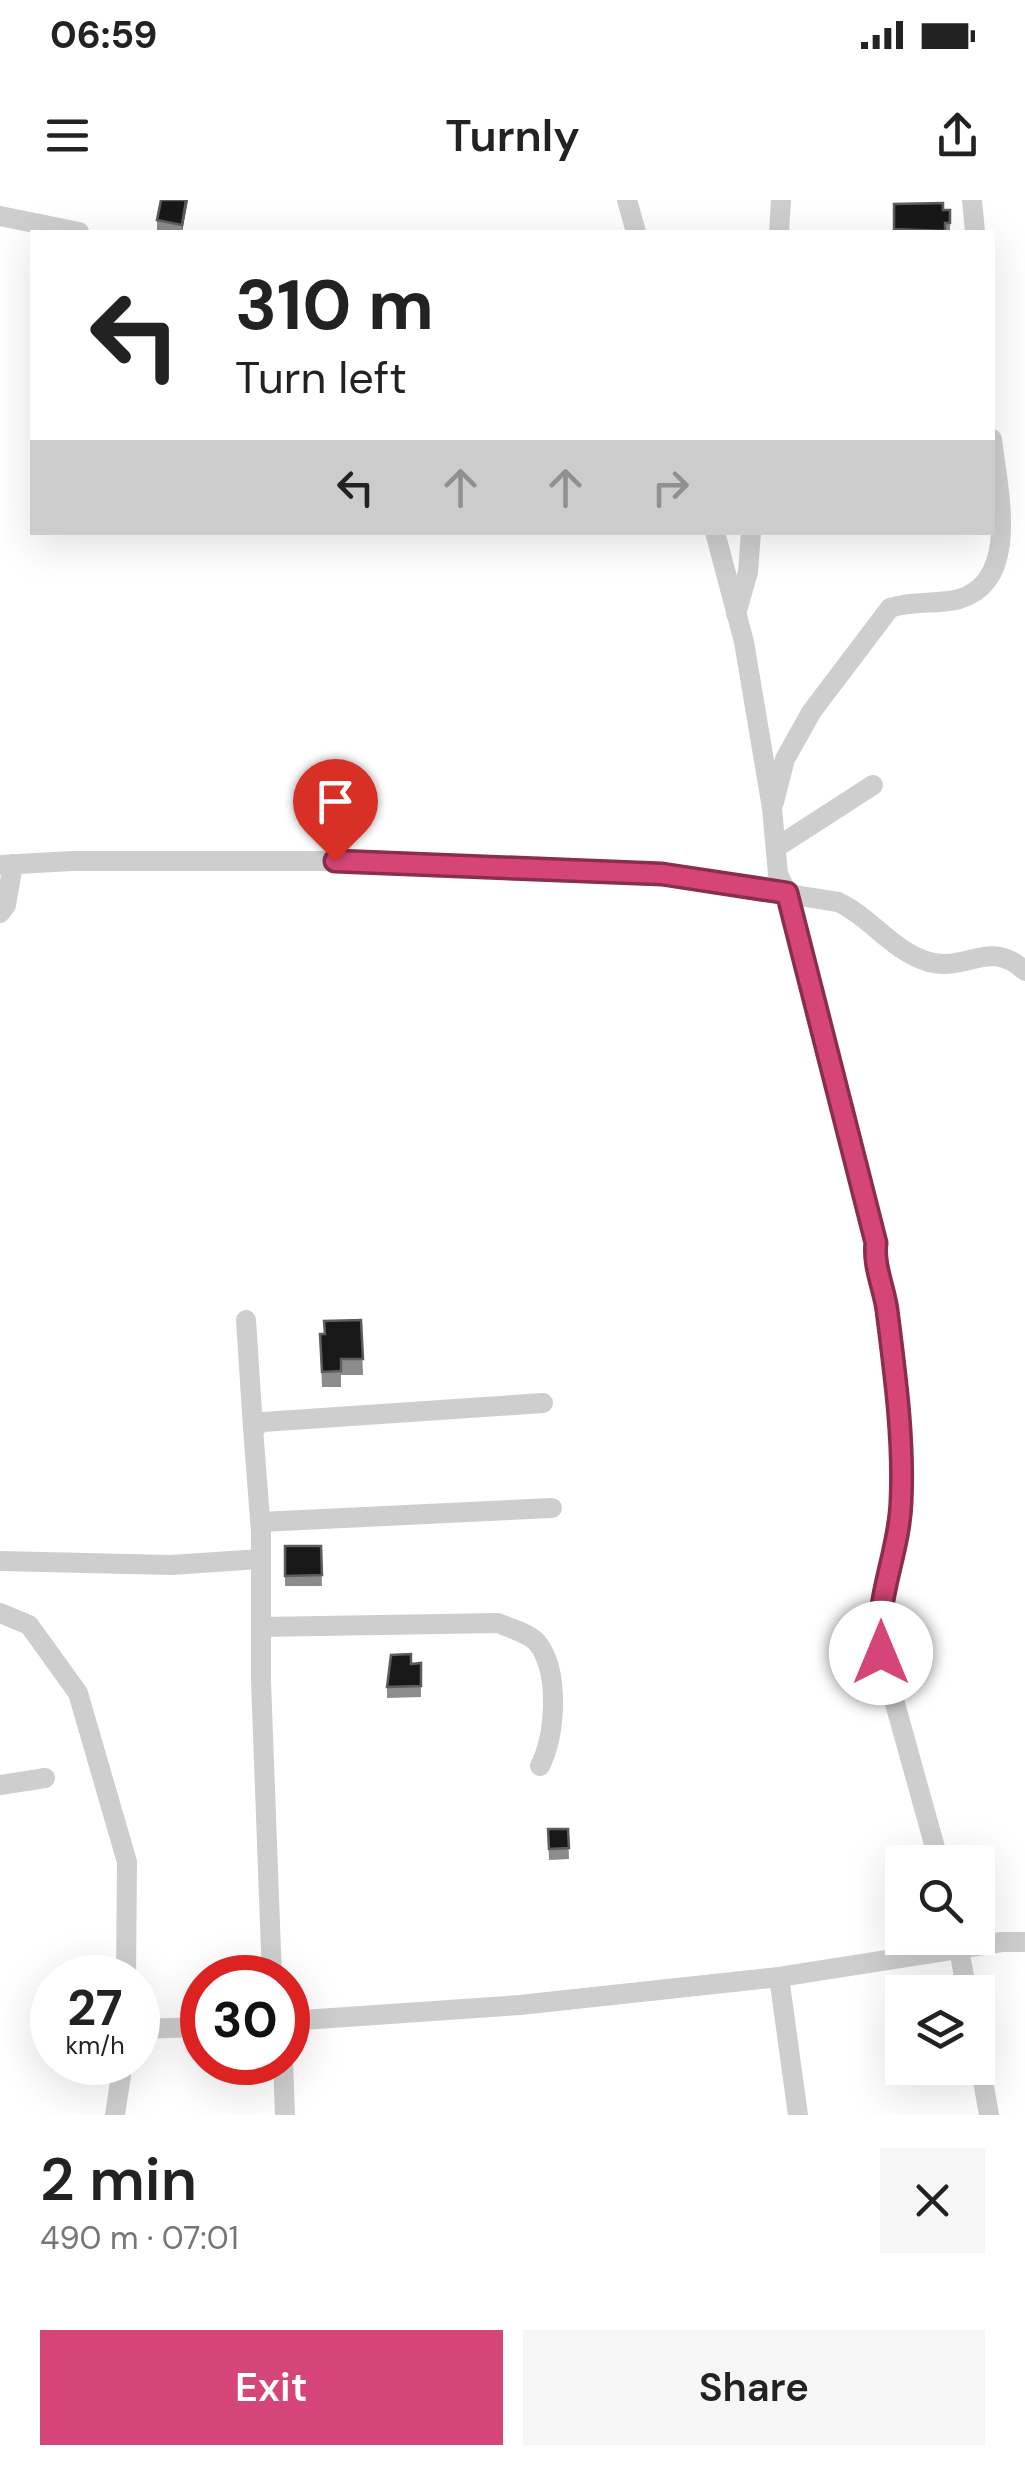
<!DOCTYPE html>
<meta charset="utf-8">
<style>
:root{--surface:#fff;--page:#f6f6f6;--text:#222;--muted:#767676;--accent:#d64577}
body{margin:0;font-family:"DM Sans",sans-serif;background:var(--page);color:var(--text);height:100vh;display:flex;flex-direction:column;font-size:38px;white-space:nowrap}
*{box-sizing:border-box;margin:0}
p{font-size:32px;color:var(--muted)}
.icon{flex:none;width:55px;height:55px;fill:none;stroke:currentColor;stroke-width:2;stroke-linecap:round;stroke-linejoin:round}
.map{position:relative;height:1915px;overflow:hidden}
.panel{display:flex;flex-direction:column;background:var(--surface);flex:1}
.panel>*{flex:none}
.banner{position:absolute;left:30px;top:30px;width:965px;height:305px;border-radius:0px;box-shadow:0 10px 40px #0002;background:#fff;color:var(--text);overflow:hidden}
.tools{position:absolute;left:885px;top:1645px;display:grid;gap:20px}
.tools a{display:grid;place-items:center;width:110px;height:110px;border-radius:0px;background:var(--surface);box-shadow:0 10px 40px #0002;font-size:50px}
.speed{position:absolute;left:30px;top:1755px;display:flex;gap:20px;font-size:50px;font-weight:700;text-align:center}
.speed>*{display:grid;place-content:center;width:130px;height:130px;border-radius:50%;background:var(--surface);box-shadow:0 10px 40px #0002;line-height:1}
.speed small{font-size:25px;font-weight:400}
.speed .limit{border:15px solid #d22;background:#fff;color:#111}
.pin{position:absolute;display:grid;place-items:center;width:85px;height:85px;color:#fff;margin:-102px -42px;border-radius:50% 50% 50% 0;rotate:-45deg;box-shadow:0 0 10px #0007}
.pin .icon{rotate:45deg}
.me{position:absolute;width:110px;margin:-55px;rotate:0deg;stroke-linejoin:round;filter:drop-shadow(0 0 8px #0008)}
.turn{display:flex;align-items:center;gap:35px;height:210px;padding:0 40px;font-size:45px}
.turn .icon{width:130px;height:130px;stroke-width:2.5}
.turn b{display:block;font-size:70px;line-height:85px}
.lanes{display:flex;align-items:center;height:95px;padding:0 40px;background:#0003;justify-content:center;gap:50px;direction:ltr}
.lanes .off{opacity:.35}
.round{display:grid;place-items:center;flex:none;width:105px;height:105px;border-radius:0px;background:var(--page)}
.head{display:flex;align-items:center;justify-content:space-between;height:170px;padding:0 40px}
h1{font-size:60px;font-weight:600;line-height:75px}
.action{display:flex;gap:20px;margin-top:auto;padding:20px 40px}
.action a{flex:1;height:115px;border-radius:0px;background:var(--accent);color:#fff;font-size:40px;font-weight:600;line-height:115px;text-align:center}
.action a+a{background:var(--page);color:var(--text)}
.status{display:flex;justify-content:space-between;align-items:center;height:70px;padding:0 50px;background:var(--surface);direction:ltr}
.status svg{height:28px;fill:currentColor}
header{display:flex;justify-content:space-between;align-items:center;height:130px;padding:0 40px;background:var(--surface);font-size:45px;font-weight:600}
.map>svg:first-child{display:block}
</style>
<div class="status"><b>06:59</b><svg viewBox="0 0 49 12"><path d="M0 12V9h3v3zM5 12V6h3v6zM10 12V3h3v9zM15 12V0h3v12zM26 1h20v11H26zM47 4h2v5h-2z"/></svg></div>
<header><svg class="icon" aria-label="menu" viewBox="0 0 24 24"><path d="M4 6h16M4 12h16M4 18h16"/></svg>Turnly<svg class="icon" aria-label="share" viewBox="0 0 24 24"><path d="M12 15V3M7 8l5-5 5 5M5 13v7h14v-7"/></svg></header>
<div class="map">
<svg width="1025" height="1915" viewBox="0 0 1025 1915">
<rect width="100%" height="100%" fill="#fff"/>
<g fill="none" stroke-linecap="round" stroke-linejoin="round">
<g stroke="#cecece" stroke-width="20">
<path d="M627,0L636,32"/>
<path d="M972,0L975,32"/>
<path d="M0,16L79,32"/>
<path d="M779,32L781,0"/>
<path d="M715,332L744,442L772,608L778,674L787,693L876,1043C873,1065 884,1088 887,1110C895,1174 904,1238 901,1302C899,1355 874,1400 881,1453L939,1662"/>
<path d="M736,414L748,372L751,332"/>
<path d="M774,602L785,559L812,511L890,408C913,400 937,405 959,399C1022,381 997,287 992,239"/>
<path d="M777,647L873,585"/>
<path d="M0,665L72,661H373L662,674L838,702C871,717 893,752 929,762C968,772 989,738 1025,771"/>
<path d="M0,713L6,705L13,664"/>
<path d="M246,1120L253,1228"/>
<path d="M260,1322L552,1308"/>
<path d="M0,1361L171,1365L259,1359"/>
<path d="M0,1413L29,1425L78,1493L127,1662L126,1778"/>
<path d="M261,1427L498,1423C511,1429 531,1433 539,1445C560,1475 555,1536 540,1566"/>
<path d="M0,1585L45,1578"/>
<path d="M957,1739L967,1792"/>
<path d="M779,1777L798,1915"/>
<path d="M272,1778L261,1481V1332L253,1228L263,1222L543,1203"/>
<path d="M288,1821L520,1805L779,1777L1002,1742H1025"/>
<path d="M138,1829L202,1827"/>
<path d="M978,1852L989,1915"/>
<path d="M283,1862L285,1915"/>
<path d="M115,1915L123,1862"/>
</g>
</g>
<g fill="#8c8c8c">
<path d="M188,0L182,32H167L157,30V20Z"/>
<path d="M894,4L950,10V32H894Z"/>
<path d="M361,1120L363,1175H341V1187H322L320,1134Z"/>
<path d="M285,1346H321L322,1386H285Z"/>
<path d="M411,1464L421,1486V1497L387,1498V1487Z"/>
<path d="M548,1629H568L569,1659L549,1660Z"/>
</g>
<path fill="#5d5d5d" d="M186,0H188L182,32V25Z"/>
<g fill="#181818" stroke="#5d5d5d" stroke-width="2.5">
<path d="M161,0H186L182,25L157,20Z"/>
<path d="M943,3V10H950V23H945V31L894,29V4Z"/>
<path d="M361,1120L363,1159H341V1171L322,1172L320,1134H325L324,1121Z"/>
<path d="M285,1346H321L322,1375L285,1376Z"/>
<path d="M411,1454V1464L421,1463V1486L387,1487L391,1455Z"/>
<path d="M548,1629H568L569,1648L549,1649Z"/>
</g>
<g fill="none" stroke-linecap="round" stroke-linejoin="round">
<defs>
<path id="route" d="M335,661L662,674L787,693L876,1043C873,1065 884,1088 887,1110C895,1174 904,1238 901,1302C899,1355 874,1400 881,1453"/>
</defs>
<use href="#route" stroke="#8b2d4d" stroke-width="25"/>
<use href="#route" stroke="#d64577" stroke-width="18"/>
</g>
</svg>
<div class="tools">
<a><svg class="icon" aria-label="search" viewBox="0 0 24 24"><circle cx="10" cy="10" r="6"/><path d="M15 15l6 6"/></svg></a>
<a><svg class="icon" aria-label="layers" viewBox="0 0 24 24"><path d="M12 4l9 5-9 5-9-5zM3 14l9 5 9-5"/></svg></a>
</div>
<div class="speed"><div>27<small>km/h</small></div><div class="limit">30</div></div>
<div class="pin" style="left:335px;top:661px;background:#d93025"><svg class="icon" aria-label="arrive" viewBox="0 0 24 24"><path d="M6 21V4h12l-3 4 3 4H6"/></svg></div>
<svg class="me" style="left:881px;top:1453px" viewBox="-20 -20 40 40"><circle r="19" fill="#fff"/><path d="M0-13L10 11 0 6-10 11z" fill="#d64577"/></svg>
<div class="banner">
<div class="turn"><svg class="icon" aria-label="left" viewBox="0 0 24 24"><path d="M17 20v-9H6M10 6l-5 5 5 5"/></svg><div><b>310 m</b>Turn left</div></div>
<div class="lanes"><svg class="icon" aria-label="left" viewBox="0 0 24 24"><path d="M17 20v-9H6M10 6l-5 5 5 5"/></svg><svg class="icon off" aria-label="ahead" viewBox="0 0 24 24"><path d="M12 20V5M6 11l6-6 6 6"/></svg><svg class="icon off" aria-label="ahead" viewBox="0 0 24 24"><path d="M12 20V5M6 11l6-6 6 6"/></svg><svg class="icon off" aria-label="right" viewBox="0 0 24 24"><path d="M7 20v-9h11M14 6l5 5-5 5"/></svg></div>
</div>
</div>
<section class="panel">
<div class="head"><div><h1>2 min</h1><p>490 m · 07:01</p></div><a class="round"><svg class="icon" aria-label="close" viewBox="0 0 24 24"><path d="M6 6l12 12M18 6L6 18"/></svg></a></div>
<div class="action"><a>Exit</a><a>Share</a></div>
</section>
